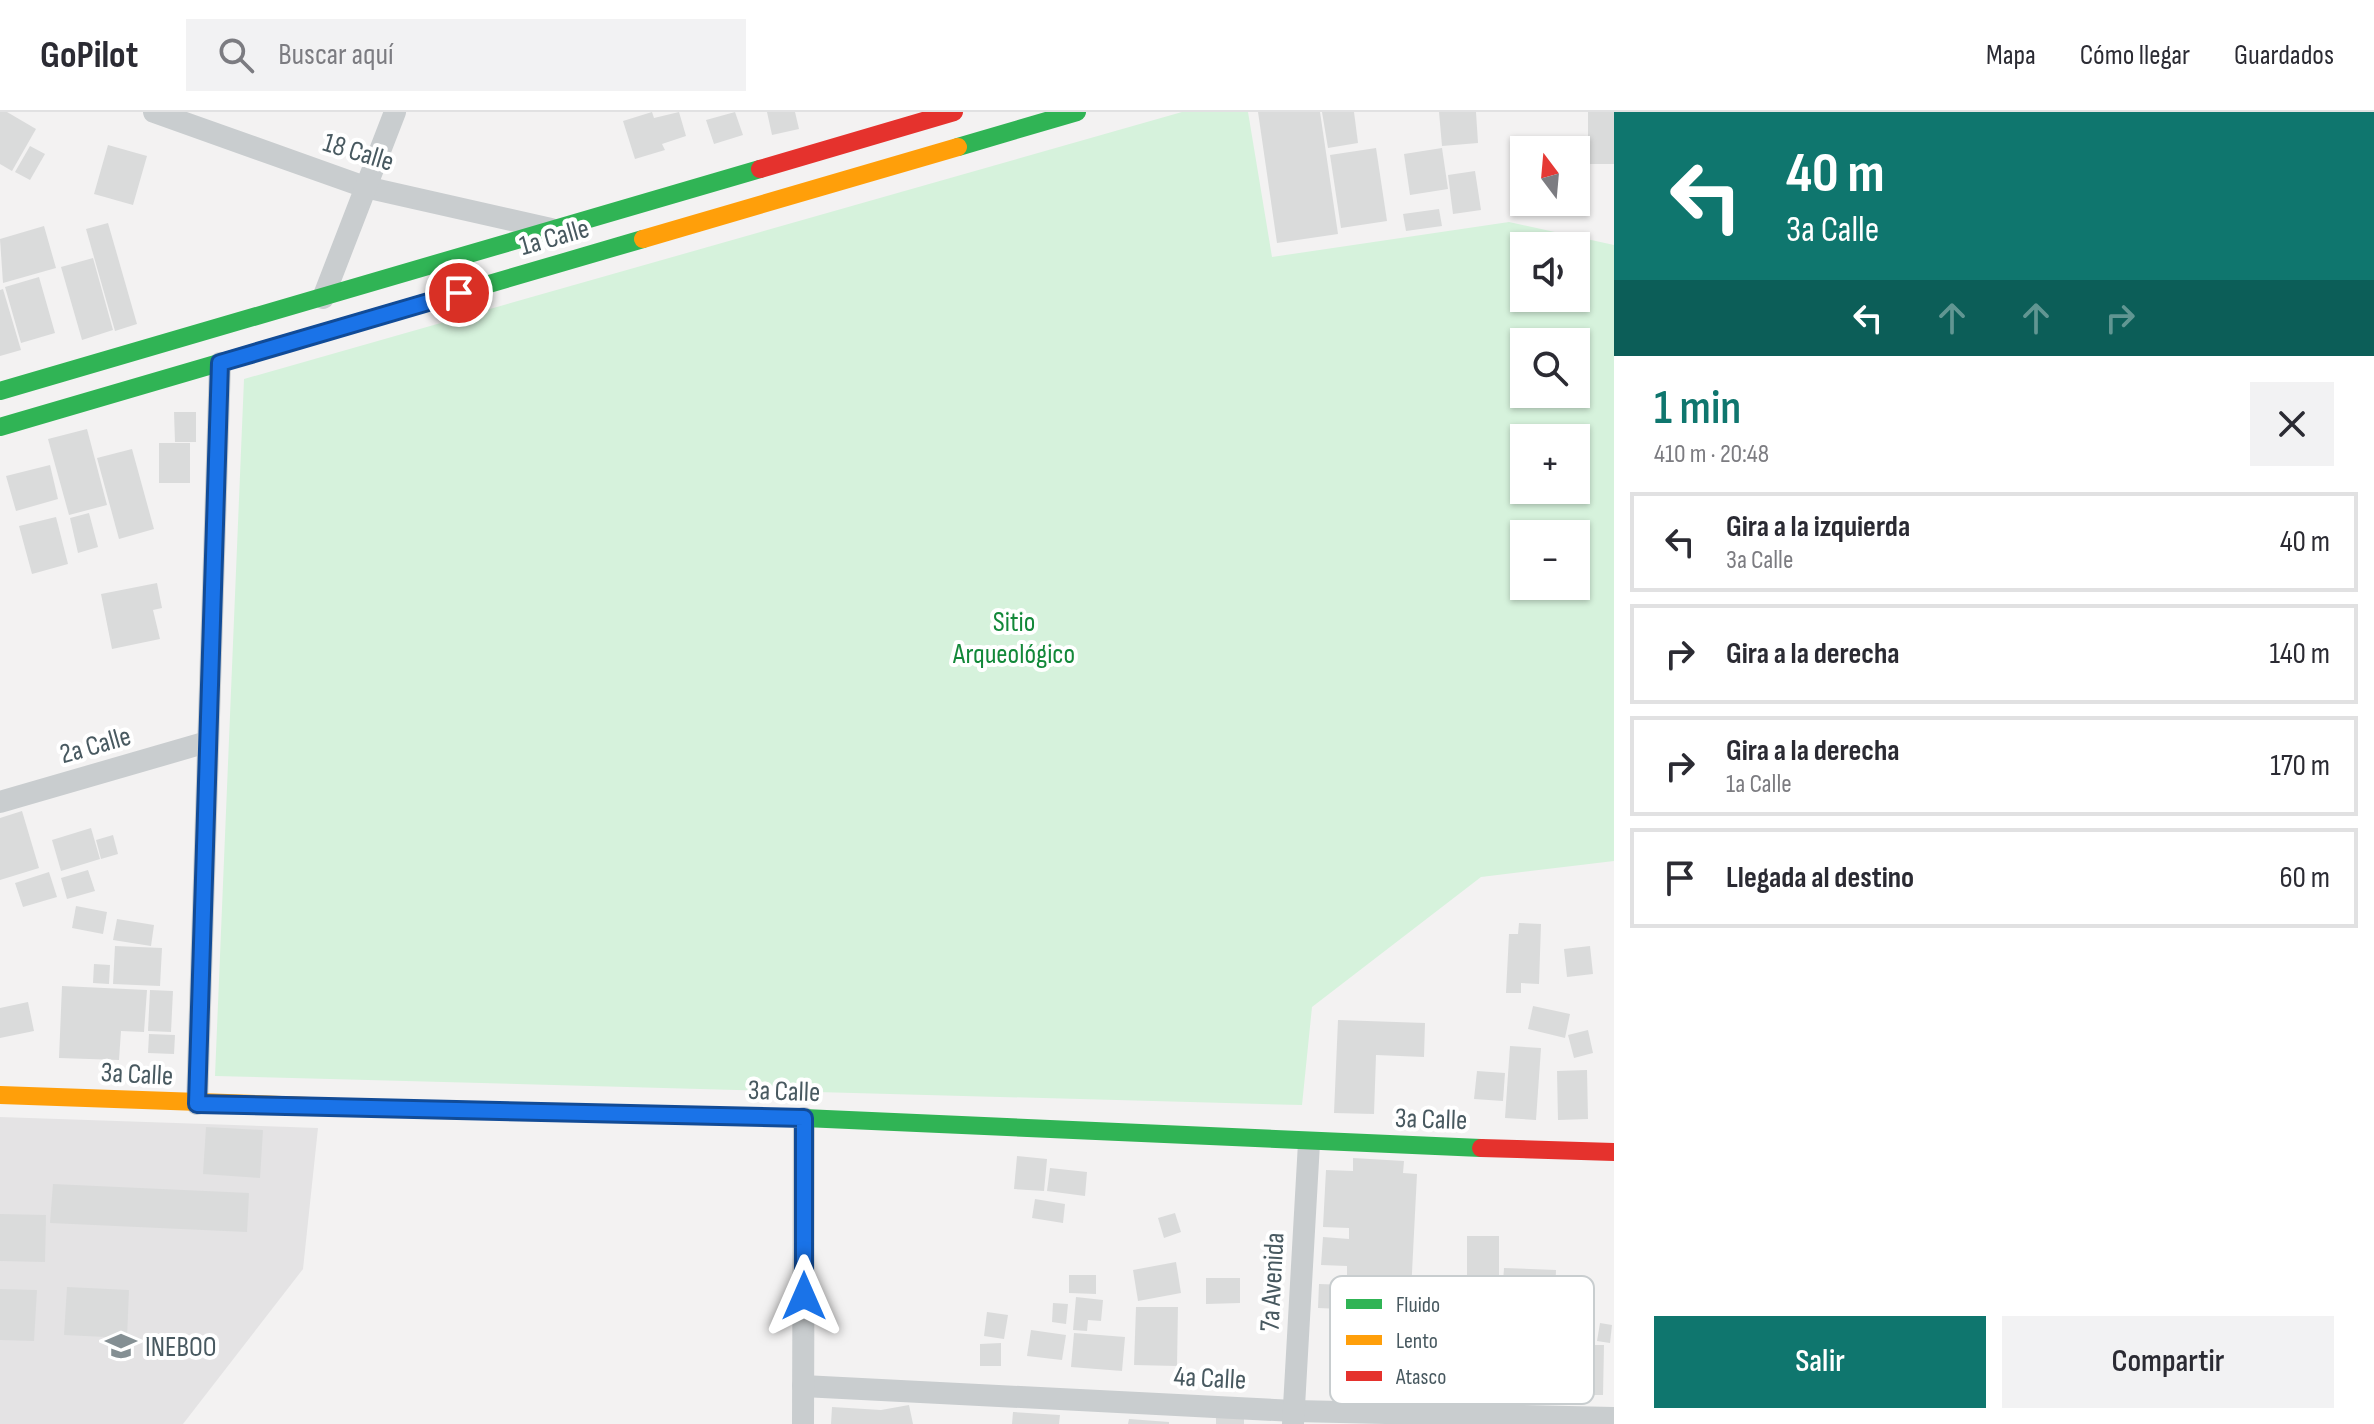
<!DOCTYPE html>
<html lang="es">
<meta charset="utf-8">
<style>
:root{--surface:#fff;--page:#f2f2f3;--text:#2b2b33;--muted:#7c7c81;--line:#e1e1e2;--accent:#0f766e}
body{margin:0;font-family:"Sofia Sans Condensed",sans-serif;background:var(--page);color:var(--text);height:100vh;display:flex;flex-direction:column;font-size:30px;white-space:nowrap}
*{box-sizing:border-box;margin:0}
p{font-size:26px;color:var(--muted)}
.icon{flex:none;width:44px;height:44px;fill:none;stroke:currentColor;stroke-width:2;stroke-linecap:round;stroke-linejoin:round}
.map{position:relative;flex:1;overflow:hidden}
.drawer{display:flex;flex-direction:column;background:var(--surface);width:760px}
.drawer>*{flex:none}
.hud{background:#0f766e;color:#fff;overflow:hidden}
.needle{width:52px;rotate:344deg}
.fabs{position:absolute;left:1510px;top:24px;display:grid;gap:16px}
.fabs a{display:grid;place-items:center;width:80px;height:80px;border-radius:0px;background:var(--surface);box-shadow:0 2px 6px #0004;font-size:40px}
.pin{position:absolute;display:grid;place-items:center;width:68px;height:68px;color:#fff;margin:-34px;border:4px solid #fff;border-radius:50%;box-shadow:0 2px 8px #0007}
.me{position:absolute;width:88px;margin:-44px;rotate:0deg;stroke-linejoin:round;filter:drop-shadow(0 0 6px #0008)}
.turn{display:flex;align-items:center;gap:28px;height:168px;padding:0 40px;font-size:36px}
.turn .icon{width:104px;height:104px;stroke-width:2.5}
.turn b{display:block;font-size:56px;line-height:68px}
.lanes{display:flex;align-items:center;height:76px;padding:0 40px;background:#0003;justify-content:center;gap:40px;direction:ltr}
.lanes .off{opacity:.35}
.round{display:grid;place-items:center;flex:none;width:84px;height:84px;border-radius:0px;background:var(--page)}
.head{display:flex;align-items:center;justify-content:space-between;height:136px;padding:0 40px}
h1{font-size:48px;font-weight:600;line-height:60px;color:var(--accent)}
.button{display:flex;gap:16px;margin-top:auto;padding:16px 40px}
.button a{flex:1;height:92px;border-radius:0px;background:var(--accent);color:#fff;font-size:32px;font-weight:600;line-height:92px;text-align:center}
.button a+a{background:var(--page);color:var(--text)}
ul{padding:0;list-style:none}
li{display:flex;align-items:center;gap:24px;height:100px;margin:0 16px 12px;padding:0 24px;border:4px solid var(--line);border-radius:0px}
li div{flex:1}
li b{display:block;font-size:30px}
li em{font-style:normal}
header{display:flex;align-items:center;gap:48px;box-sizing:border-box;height:112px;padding:0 40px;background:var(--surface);border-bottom:2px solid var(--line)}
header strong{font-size:38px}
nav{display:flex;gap:44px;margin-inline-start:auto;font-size:28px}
.search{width:560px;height:72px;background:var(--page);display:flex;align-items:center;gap:20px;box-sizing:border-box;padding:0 28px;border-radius:0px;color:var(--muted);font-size:30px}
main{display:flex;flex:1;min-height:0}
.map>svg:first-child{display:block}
</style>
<header>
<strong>GoPilot</strong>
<div class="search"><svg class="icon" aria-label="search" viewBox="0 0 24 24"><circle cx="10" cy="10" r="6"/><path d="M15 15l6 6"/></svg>Buscar aquí</div>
<nav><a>Mapa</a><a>Cómo llegar</a><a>Guardados</a></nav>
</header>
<main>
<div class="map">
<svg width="1614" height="1312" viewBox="0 0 1614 1312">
<rect width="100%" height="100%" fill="#f3f2f2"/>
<path fill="#e4e3e4" d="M0,1005L318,1016L303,1157L183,1312H0Z"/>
<path fill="#d6f2dc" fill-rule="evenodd" d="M1182,0H1248L1272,145L1509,110L1614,133V749L1481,765L1312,895L1302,993L215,964L244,267ZM1524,134H1576V186H1524ZM1524,230H1576V282H1524ZM1524,326H1576V378H1524ZM1524,422H1576V474H1524Z"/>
<g fill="#dadbdb">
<path d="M0,0H7L36,17L12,59L0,52Z"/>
<path d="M652,0L654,6L679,0L686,24L662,32L665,38L635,47L623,9Z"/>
<path d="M735,0L743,23L714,32L706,8Z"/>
<path d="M767,0H795L799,17L772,23Z"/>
<path d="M1258,0H1320L1338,122L1277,131Z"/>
<path d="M1322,0H1354L1358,31L1328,36Z"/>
<path d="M1439,0H1476L1478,31L1442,34Z"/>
<rect x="1588" y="0" width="26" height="52"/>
<path d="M108,33L147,44L133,93L94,82Z"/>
<path d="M30,34L45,42L30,68L15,60Z"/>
<path d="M1376,36L1387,109L1341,116L1330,43Z"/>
<path d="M1442,36L1448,77L1410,83L1404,42Z"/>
<path d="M1475,59L1481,98L1453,102L1448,63Z"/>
<path d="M1439,97L1442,114L1406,119L1403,102Z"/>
<path d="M108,111L137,212L115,219L86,117Z"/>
<path d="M44,114L56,156L3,171L0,127Z"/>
<path d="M93,146L113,218L82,228L61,155Z"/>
<path d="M39,165L55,221L21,231L5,175Z"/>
<path d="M3,177L21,238L0,244V178Z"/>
<path d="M174,300H196V330H175Z"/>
<path d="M87,317L107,393L69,403L48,327Z"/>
<rect x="159" y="331" width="31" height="40"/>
<path d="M132,337L154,417L119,427L97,346Z"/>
<path d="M50,353L58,387L16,399L6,364Z"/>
<path d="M89,401L98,435L78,441L70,406Z"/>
<path d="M56,405L68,452L32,462L19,414Z"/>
<path d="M157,471L162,496L153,498L160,527L112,537L101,482Z"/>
<path d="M22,699L39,756L0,768V706Z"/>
<path d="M91,716L100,747L61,759L52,728Z"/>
<path d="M113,723L118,742L101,747L96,728Z"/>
<path d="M88,758L95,779L67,787L61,766Z"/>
<path d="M49,760L57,785L23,795L15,771Z"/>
<path d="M76,794L107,800L103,822L72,816Z"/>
<path d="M117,807L154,813L151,834L113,828Z"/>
<path d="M1519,811L1541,812L1539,872L1521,871V881H1506L1509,822H1518Z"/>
<path d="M115,834L162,836L160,874L113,872Z"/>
<path d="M1590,834L1593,862L1567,865L1564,837Z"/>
<path d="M94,852L110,853L109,872L93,871Z"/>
<path d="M62,874L147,878L144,920L121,919L119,948L59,946Z"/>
<path d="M150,878L173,879L171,920L148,919Z"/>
<path d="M28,890L34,919L0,926V896Z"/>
<path d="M1533,894L1570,902L1565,926L1528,917Z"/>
<path d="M1338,908L1425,911L1424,945L1376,943L1374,1002L1334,1001Z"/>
<path d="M1588,918L1593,941L1574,946L1568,923Z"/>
<path d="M149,922L175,923L174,942L148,941Z"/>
<path d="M1510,934L1541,936L1536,1008L1505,1006Z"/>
<path d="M1587,958L1588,1007L1558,1008L1557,959Z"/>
<path d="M1477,959L1505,961L1503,989L1474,987Z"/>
<path d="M206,1015L263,1018L260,1066L203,1062Z"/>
<path d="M1017,1044L1047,1047L1044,1079L1014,1077Z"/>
<path d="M1353,1046L1404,1049L1403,1061L1417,1062L1410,1200L1318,1196L1319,1172L1347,1173V1154L1321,1153L1323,1125L1349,1127V1116L1323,1115L1326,1058L1353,1059Z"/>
<path d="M1050,1056L1087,1060L1085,1084L1047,1079Z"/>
<path d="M53,1072L249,1081L247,1120L50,1111Z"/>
<path d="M1035,1087L1065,1092L1063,1111L1032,1106Z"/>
<path d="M1175,1101L1181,1120L1164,1126L1158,1106Z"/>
<path d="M0,1102L46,1103L45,1150L0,1149Z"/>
<path d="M1467,1124H1499V1202L1467,1203Z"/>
<path d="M1176,1150L1181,1181L1138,1189L1133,1158Z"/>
<path d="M1504,1156L1556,1158L1554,1201L1501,1199Z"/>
<path d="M1069,1163H1096V1182L1069,1181Z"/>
<path d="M1206,1166H1240V1191L1206,1192Z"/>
<path d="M67,1175L129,1178L127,1226L64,1223Z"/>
<path d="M0,1177L37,1178L34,1229L0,1228Z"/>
<path d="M1076,1185L1103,1188L1101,1209L1088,1208L1087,1219L1073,1218Z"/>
<path d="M1053,1191L1068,1192L1066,1212L1052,1210Z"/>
<path d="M1136,1195H1178L1177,1254L1134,1253Z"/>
<path d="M987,1200L1008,1203L1004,1227L984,1224Z"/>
<path d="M1600,1211L1612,1213L1610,1231L1597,1229Z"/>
<path d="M1031,1218L1066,1223L1062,1248L1027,1244Z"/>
<path d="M1074,1221L1125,1225L1122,1259L1071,1255Z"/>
<path d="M1001,1231V1254H980V1232Z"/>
<path d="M1560,1233H1604L1603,1283H1560Z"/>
<path d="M909,1293L913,1312H831L832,1295L881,1298Z"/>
<path d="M1013,1300L1060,1303L1059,1312H1012Z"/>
<path d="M1244,1304V1312H1216V1305Z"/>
<path d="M1129,1307L1169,1310V1312H1128Z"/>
</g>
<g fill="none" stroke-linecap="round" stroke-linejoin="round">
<g stroke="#c9cdcf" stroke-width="22">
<path d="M154,0L365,75L551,117"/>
<path d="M323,186L395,0"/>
<path d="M0,690L207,630"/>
<path d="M197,992L220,251"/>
<path d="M803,1274L1294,1299L1614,1306"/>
<path d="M803,1312L804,1006"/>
<path d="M1293,1312L1309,1031"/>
</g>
<g stroke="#30b455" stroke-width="18">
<path d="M958,35L1077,0"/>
<path d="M0,279L760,57"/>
<path d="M0,315L643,127"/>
<path d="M365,996L804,1006L1481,1036"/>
</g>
<g stroke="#ff9f0a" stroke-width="18">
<path d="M643,127L958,35"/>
<path d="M0,983L365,996"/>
</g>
<g stroke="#e5322d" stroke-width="18">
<path d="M760,57L954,0"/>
<path d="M1481,1036L1614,1040"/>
</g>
</g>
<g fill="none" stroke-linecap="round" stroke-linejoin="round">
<defs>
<path id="route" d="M459,181L220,251L197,992L804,1006V1184"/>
</defs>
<use href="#route" stroke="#114b97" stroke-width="20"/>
<use href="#route" stroke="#1a73e8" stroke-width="14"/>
</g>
<defs>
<symbol id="school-bare" viewBox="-9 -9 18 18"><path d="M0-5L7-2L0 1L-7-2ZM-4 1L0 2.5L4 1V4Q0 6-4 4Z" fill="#848f93" stroke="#fff" stroke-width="2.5" paint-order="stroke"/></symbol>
</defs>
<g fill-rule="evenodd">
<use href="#school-bare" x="99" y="1212" width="44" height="44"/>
</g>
<g text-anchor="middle" stroke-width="8" stroke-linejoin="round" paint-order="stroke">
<g font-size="28" fill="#485960" stroke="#fff">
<text transform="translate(359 39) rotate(17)" y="10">18 Calle</text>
<text transform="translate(554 124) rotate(-16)" y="10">1a Calle</text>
<text transform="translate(95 632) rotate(-16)" y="10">2a Calle</text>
<text transform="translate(137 961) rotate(3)" y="10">3a Calle</text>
<text transform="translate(784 978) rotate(2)" y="10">3a Calle</text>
<text transform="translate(1431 1006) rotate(2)" y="10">3a Calle</text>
<text transform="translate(1271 1170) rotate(-87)" y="10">7a Avenida</text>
<text transform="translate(1210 1265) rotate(3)" y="10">4a Calle</text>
</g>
<g font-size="28" fill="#128839" stroke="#fff">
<text x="1014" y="519">Sitio<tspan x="1014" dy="32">Arqueológico</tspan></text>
</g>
<g font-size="28" fill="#485960" stroke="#fff" text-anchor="start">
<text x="145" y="1244">INEBOO</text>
</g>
</g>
<rect x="1330" y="1164" width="264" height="128" rx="12" fill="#fff" stroke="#c8cdcf" stroke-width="2"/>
<rect x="1346" y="1187" width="36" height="10" fill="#30b455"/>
<rect x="1346" y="1223" width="36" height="10" fill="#ff9f0a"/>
<rect x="1346" y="1259" width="36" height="10" fill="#e5322d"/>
<g font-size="22" fill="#485960">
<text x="1396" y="1200">Fluido</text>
<text x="1396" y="1236">Lento</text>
<text x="1396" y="1272">Atasco</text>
</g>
</svg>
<div class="fabs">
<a><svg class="needle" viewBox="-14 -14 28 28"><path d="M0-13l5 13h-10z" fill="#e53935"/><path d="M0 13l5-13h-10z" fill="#7c7c81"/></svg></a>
<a><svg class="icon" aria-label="sound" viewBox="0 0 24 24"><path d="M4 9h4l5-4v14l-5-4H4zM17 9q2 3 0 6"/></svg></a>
<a><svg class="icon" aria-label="search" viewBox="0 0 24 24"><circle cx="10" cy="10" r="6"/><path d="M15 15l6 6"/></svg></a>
<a>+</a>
<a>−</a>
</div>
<div class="pin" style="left:459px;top:181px;background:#d93025"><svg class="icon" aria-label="arrive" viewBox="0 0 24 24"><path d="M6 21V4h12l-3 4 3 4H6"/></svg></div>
<svg class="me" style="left:804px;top:1184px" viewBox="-20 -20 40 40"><path d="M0-17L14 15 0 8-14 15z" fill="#1a73e8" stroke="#fff" stroke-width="4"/></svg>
</div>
<section class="drawer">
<div class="hud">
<div class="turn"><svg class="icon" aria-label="left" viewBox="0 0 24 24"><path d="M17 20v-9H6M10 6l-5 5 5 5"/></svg><div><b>40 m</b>3a Calle</div></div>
<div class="lanes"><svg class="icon" aria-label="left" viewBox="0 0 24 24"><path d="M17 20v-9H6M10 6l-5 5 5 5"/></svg><svg class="icon off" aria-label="ahead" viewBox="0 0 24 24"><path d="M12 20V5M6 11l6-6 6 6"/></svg><svg class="icon off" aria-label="ahead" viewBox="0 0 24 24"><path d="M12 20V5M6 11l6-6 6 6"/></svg><svg class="icon off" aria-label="right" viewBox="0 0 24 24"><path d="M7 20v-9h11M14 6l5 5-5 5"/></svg></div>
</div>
<div class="head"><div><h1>1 min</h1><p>410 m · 20:48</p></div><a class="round"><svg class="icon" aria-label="close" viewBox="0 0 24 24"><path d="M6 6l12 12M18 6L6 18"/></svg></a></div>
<ul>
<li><svg class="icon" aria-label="left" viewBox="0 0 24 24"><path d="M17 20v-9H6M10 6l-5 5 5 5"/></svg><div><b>Gira a la izquierda</b><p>3a Calle</p></div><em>40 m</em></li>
<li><svg class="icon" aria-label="right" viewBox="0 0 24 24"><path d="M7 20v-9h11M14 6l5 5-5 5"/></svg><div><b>Gira a la derecha</b></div><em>140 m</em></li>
<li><svg class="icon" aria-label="right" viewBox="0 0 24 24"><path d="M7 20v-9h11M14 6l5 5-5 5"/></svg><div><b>Gira a la derecha</b><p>1a Calle</p></div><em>170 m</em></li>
<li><svg class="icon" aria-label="arrive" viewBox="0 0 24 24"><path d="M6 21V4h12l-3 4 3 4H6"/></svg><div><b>Llegada al destino</b></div><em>60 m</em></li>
</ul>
<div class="button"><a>Salir</a><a>Compartir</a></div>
</section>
</main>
